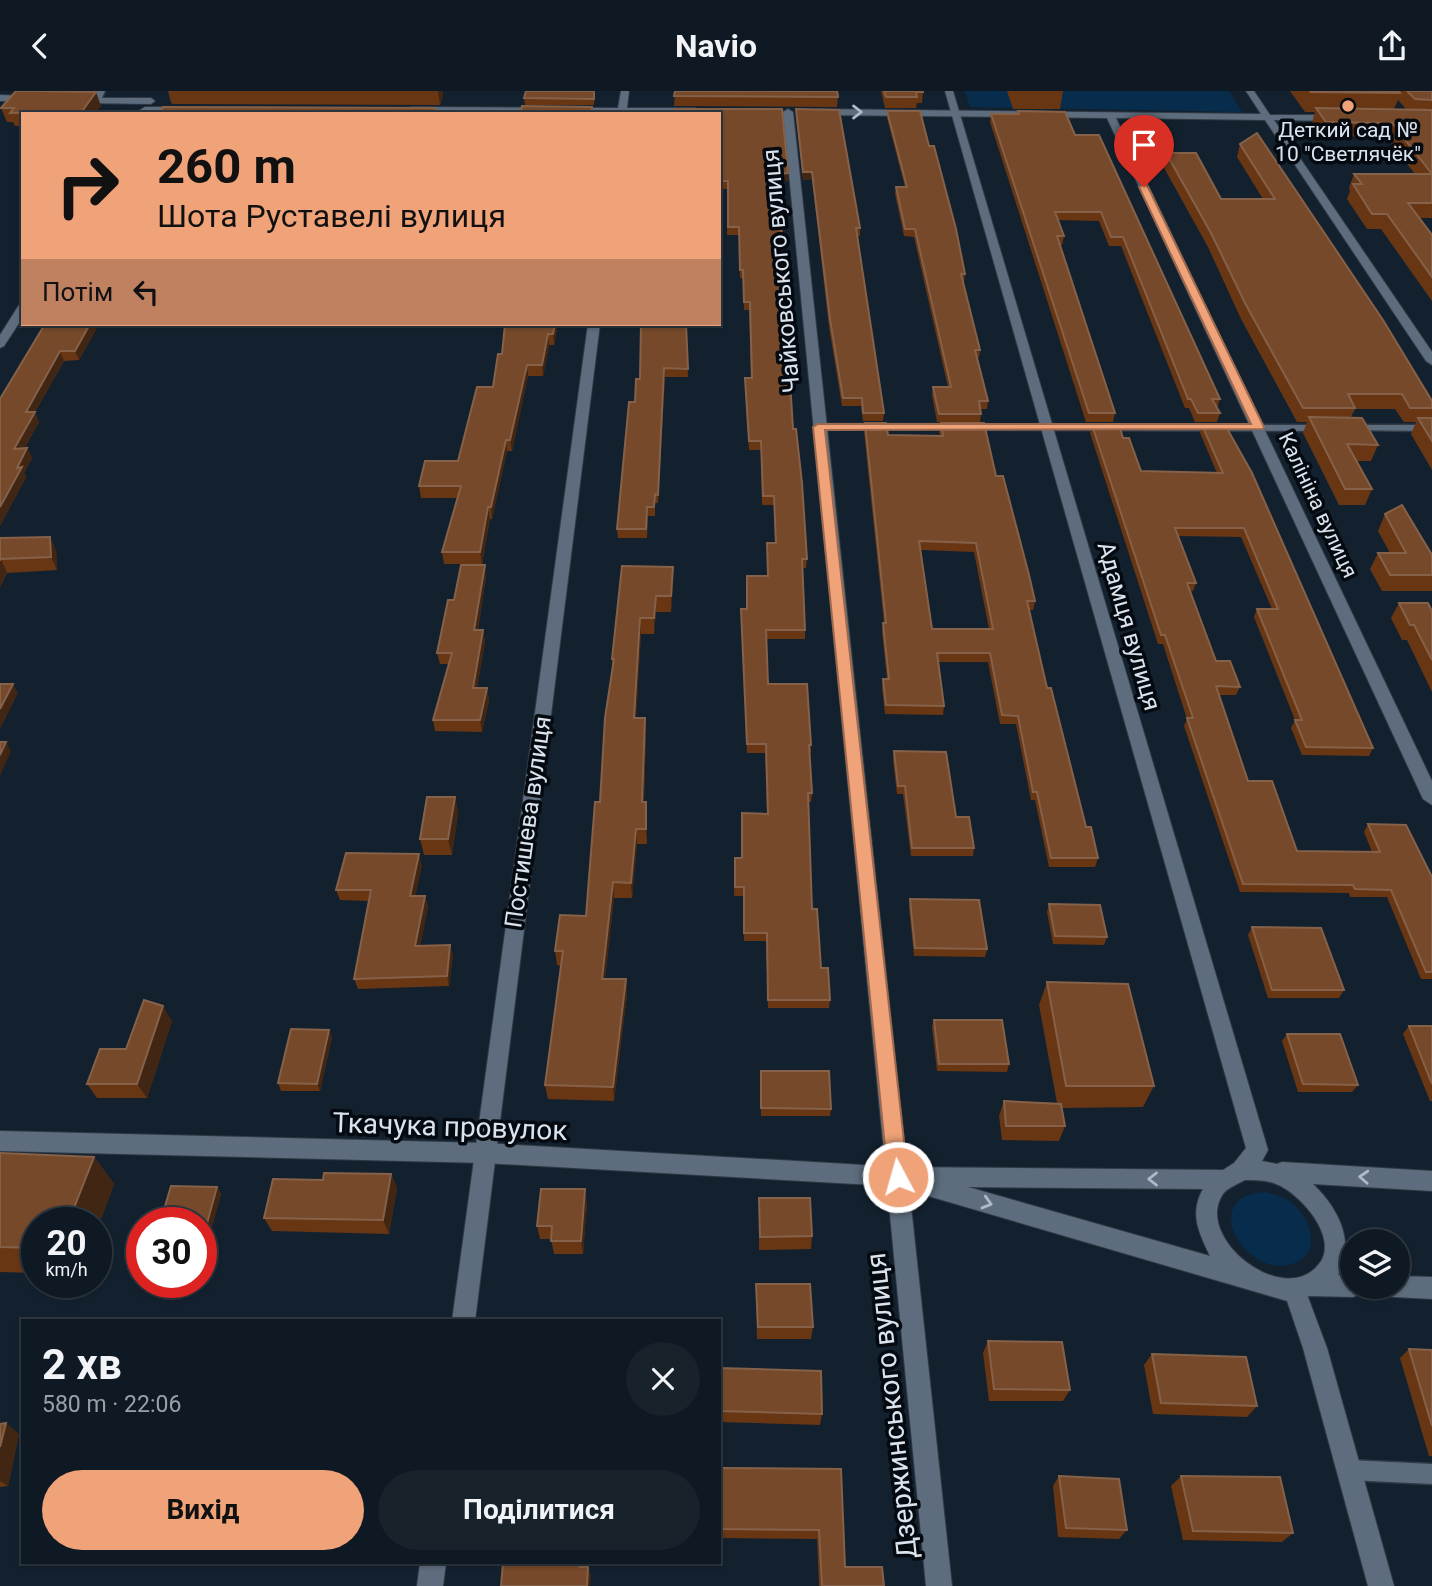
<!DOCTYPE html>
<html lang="uk">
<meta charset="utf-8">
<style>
:root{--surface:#0e1923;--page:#17222b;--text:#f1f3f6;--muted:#9ba0a6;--line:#2e3841;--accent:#f0a278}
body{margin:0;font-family:Roboto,sans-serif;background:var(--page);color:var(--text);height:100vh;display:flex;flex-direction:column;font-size:26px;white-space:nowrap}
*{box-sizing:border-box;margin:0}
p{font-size:23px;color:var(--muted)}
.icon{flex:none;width:38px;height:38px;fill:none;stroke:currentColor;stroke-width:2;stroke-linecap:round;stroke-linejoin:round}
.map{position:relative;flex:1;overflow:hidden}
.side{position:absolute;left:21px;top:1228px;width:700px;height:245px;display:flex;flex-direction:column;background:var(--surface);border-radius:0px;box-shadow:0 2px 5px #0004,0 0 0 2px var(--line)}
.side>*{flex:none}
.hud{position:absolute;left:21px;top:21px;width:700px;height:214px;border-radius:0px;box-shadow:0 2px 5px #0004,0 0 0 2px var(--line);background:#f0a278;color:#111;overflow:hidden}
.controls{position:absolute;left:1340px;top:1138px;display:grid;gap:14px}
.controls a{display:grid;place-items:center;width:70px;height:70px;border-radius:50%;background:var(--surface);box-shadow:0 2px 5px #0004,0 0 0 2px var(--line);font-size:35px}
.speed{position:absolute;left:21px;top:1116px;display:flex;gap:14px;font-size:35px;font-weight:700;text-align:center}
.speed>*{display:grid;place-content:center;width:91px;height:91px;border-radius:50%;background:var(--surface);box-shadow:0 2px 5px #0004,0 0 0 2px var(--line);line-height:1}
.speed small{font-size:18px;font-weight:400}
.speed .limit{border:10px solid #d22;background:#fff;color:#111}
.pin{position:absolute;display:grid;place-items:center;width:60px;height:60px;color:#fff;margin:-72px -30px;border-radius:50% 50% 50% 0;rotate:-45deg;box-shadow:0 0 7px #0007}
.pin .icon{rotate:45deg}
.me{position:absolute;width:77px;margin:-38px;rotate:354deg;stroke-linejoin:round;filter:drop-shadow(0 0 5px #0008)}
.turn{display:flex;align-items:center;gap:24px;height:147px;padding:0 21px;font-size:32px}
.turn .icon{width:91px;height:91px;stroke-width:2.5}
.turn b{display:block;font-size:49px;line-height:60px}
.then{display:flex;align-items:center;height:66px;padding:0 21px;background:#0003;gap:14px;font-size:26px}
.round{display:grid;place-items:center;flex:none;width:74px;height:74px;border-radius:37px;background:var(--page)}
.summary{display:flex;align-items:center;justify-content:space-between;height:119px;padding:0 21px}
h1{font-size:42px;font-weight:700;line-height:52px}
.action{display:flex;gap:14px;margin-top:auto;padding:14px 21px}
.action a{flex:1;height:80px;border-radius:42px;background:var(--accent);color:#111;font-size:28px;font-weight:700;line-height:80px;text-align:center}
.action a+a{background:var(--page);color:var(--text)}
header{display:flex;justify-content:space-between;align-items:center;height:91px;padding:0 21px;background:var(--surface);font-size:32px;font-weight:700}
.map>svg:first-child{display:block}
</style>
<header><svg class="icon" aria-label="back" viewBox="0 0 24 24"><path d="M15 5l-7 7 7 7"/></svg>Navio<svg class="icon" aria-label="share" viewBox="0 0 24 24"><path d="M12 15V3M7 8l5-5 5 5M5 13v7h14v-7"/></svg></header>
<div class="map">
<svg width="1432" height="1495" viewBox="0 0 1432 1495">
<rect width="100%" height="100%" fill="#13212f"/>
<g fill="#082c4c">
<path d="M965,0H1229L1242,21L970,16Z"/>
<path d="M1266,1101C1275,1104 1283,1106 1291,1111C1309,1125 1324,1161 1295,1172C1245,1191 1196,1103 1266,1101Z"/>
</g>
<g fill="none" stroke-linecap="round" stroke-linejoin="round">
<defs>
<g id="service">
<path d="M97,0H105L101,9L97,11L93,9Z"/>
<path d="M819,333L1325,334L1330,337L1325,340L815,338L814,336Z"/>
<path d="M1348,334H1432V340L1344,339L1343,337Z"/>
<path d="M1349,1369L1432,1373V1393L1349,1389L1342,1386L1339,1379L1342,1372Z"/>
</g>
<g id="minor">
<path d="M621,0H629L627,17H695L700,20L695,23L411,22L406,19L411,16L618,17Z"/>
<path d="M1246,0H1254L1270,24H1335L1340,27L1335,30L1274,29L1432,261V274L1426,270L1265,29L1116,27L1432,690V714L1423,708L1107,27L817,24L812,21L817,18L1261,23Z"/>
<path d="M184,16L189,19L187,21L145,22L140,19L145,16Z"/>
<path d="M788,18L793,21L952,1495H926L783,21Z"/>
<path d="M588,233H600L475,1230H452Z"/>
<path d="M1294,1187L1302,1190L1327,1257L1394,1495H1368L1303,1257L1283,1198L1286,1190Z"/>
<path d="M420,1472H446L443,1495H417Z"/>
</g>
<g id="tertiary">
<path d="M945,0H953L1268,1059L1262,1070L1277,1073L1282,1071L1432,1080V1100L1313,1093C1338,1117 1356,1151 1338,1184H1353V1195H1398V1185L1432,1186V1208L1358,1204L1353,1206L1310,1205L1287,1210L918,1102L909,1096L484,1072L0,1060V1040L484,1052L898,1076L1223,1079L1234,1072L1246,1057ZM1245,1089C1255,1089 1266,1089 1276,1093C1300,1102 1340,1147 1319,1173C1284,1218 1193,1147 1223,1103C1227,1097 1238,1093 1245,1089ZM968,1096L1203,1098C1189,1123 1199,1142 1210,1165Z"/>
<path d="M0,4L32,5L36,8L32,11L0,10Z"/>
<path d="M75,7H151L155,10L151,13L78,12L75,11Z"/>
<path d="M23,213V226L4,255L0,257V244L19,214Z"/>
</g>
</defs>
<use href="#service" stroke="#313a46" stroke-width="3"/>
<use href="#minor" stroke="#313a46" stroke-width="2"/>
<use href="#tertiary" stroke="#313a46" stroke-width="2"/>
<use href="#service" fill="#5d6d7e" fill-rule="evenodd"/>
<use href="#minor" fill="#5d6d7e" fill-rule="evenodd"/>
<use href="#tertiary" fill="#5d6d7e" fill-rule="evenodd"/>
</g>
<g fill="#693613" fill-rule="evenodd">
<path d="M16,0H95L94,1L101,15L94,23H23V35H15L13,31H7L1,17Z"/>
<path d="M168,0H442L443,4L440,14L173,13L171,12Z"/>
<path d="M595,0L594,14H525L524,7Z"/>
<path d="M675,0L838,6L837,16L674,15Z"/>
<path d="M881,0H923L922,12H917L916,17H885Z"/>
<path d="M1007,0H1063L1060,18H1013Z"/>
<path d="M1290,0H1432V127H1419L1432,144V210L1381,138H1367L1347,108L1350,100L1349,97L1354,83H1415L1386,46L1321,45L1312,31L1315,21H1305ZM1398,9L1406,18H1394Z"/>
<path d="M796,18L860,137V145H857L884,322L883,330H863L861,315H842L829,236L812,88L803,89L796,26Z"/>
<path d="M887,20L965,183L964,191H963L980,259L979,266H977L988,310L987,318H980L981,323L980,331H937L932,304L933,296H948L914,146L904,145L895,103L896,96H905L887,27Z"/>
<path d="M1018,20L1075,44L1220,308L1217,317L1220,322L1217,331H1195L1189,317H1185L1121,155H1109L1099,130L1058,129L1064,145L1062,154H1060L1115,322L1113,331H1086L990,31L991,23H1017Z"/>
<path d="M719,23L788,82V90L779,91L785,211L793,338L807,468L806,477H803L805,539V548H767L768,593L811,654V662H809L812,702L811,711H808L812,818L821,877L830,909L829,917H768L766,850H744L743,805H734L735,767H742L767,723L765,662H747L741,518H747L767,485V452H775L774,414H762L761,359H749L745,295V287H751L749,219H744L743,187H740L739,144H727L728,98H719Z"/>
<path d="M1240,53L1432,310V379L1411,343L1416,331H1404L1395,318H1355L1351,326L1378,354L1371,370H1356L1372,398L1365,414H1339L1303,342L1307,331H1297L1241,228L1208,156L1163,75L1166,62L1221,108H1263L1237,66Z"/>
<path d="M45,233H99L79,269L64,270L35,321L39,331L24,358L27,357L32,367L24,382L26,386L0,435Z"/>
<path d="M558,233L554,254H549L543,285H528L512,360H507L492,428H490L482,473H444L442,461L457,407H421L419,395L458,370L493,296L502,263Z"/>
<path d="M686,233L688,286H665L658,412H655V425H648L647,447H618L617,438L635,311L640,288Z"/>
<path d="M865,332L888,344L940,345L939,341L941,332L996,385L1035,510L1033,519H1029L1047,597L1086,736L1098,767L1095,776H1049L1035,709H1031L1016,633H1000L988,571H938L944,615L943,624L885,623L882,597L883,588H887L882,541L883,532H884L864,341ZM921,459L974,461L989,538H932Z"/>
<path d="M1092,334L1123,347L1141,380L1217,382L1200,342L1202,334L1373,657L1369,665L1302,664L1291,637L1295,629L1254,526L1257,518H1272L1241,446L1178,445L1196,492L1193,500H1190L1216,570L1240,596L1236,604H1219L1248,690L1297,760L1372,761L1364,741L1368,733L1432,786V888H1421L1387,806H1350L1349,802L1240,801L1184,635L1187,628L1163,553H1158L1090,342Z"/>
<path d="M1385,423L1432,484V500H1382L1370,478L1378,462H1390L1378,440Z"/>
<path d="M0,447L56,459L57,479L7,482L0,496Z"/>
<path d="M673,476V492L671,521H656L654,543H641L636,627H645L646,643L644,711L647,726V753H637L632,807H614L605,888H626L627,903L614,1010L548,1008L545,994L561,875L557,874L555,860L586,825L600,711L612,578V568Z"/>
<path d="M486,486L478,539H483L485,551L477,597H487L489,609L482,641L435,640L433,629L449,573H440L437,562L454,509Z"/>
<path d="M1399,512L1432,520V601L1407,549H1402L1391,527Z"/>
<path d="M894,660L974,757L973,765H911L903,703H897L893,669Z"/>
<path d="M455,706L458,722L452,764H424L420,748Z"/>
<path d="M422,774L415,805H425L428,816L420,855L453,864L449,895L358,898L354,888L369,810L340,809L336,799Z"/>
<path d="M910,808L987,858L985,866L914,865L909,816Z"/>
<path d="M1049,813L1107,846L1104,854L1053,853L1047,821Z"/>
<path d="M1252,836L1344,899L1339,907H1268L1248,844Z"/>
<path d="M1047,891L1154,995L1143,1016L1062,1017L1065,1035L1059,1050L1002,1049L999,1025L1004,1010L1057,1012L1039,914Z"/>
<path d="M934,929L1009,973L1007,981L937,980L932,936Z"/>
<path d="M172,930L147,1007H97L87,993L126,958Z"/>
<path d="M1409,935H1432V1010H1430L1403,943Z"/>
<path d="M329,939L332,946L320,1000H281L278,992Z"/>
<path d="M1287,943L1358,994L1352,1001H1298L1282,950Z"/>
<path d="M760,987L831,1018L830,1025H761Z"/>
<path d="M0,1062L94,1066L114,1093L96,1141V1132H37V1182L0,1181Z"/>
<path d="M391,1083L397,1097L389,1143L272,1140L264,1127L323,1089Z"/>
<path d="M217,1096L221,1103L210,1143H201V1132Z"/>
<path d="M759,1107L812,1145L811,1158L759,1159Z"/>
<path d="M587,1112L583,1163H554L551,1148H540L537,1135Z"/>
<path d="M756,1193L813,1236L811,1248H757L756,1206Z"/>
<path d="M988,1250L1070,1299L1063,1310H989L983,1262Z"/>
<path d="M1409,1258L1432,1259V1365H1429L1400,1267Z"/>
<path d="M1152,1263L1257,1315L1247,1326L1153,1323L1144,1274Z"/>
<path d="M719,1277L822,1323L820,1334L719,1331Z"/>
<path d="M0,1333L19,1343L8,1395L0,1396Z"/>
<path d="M719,1377L841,1378L845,1476L884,1495H819L817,1448L719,1447Z"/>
<path d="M1059,1385L1127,1439L1119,1448L1058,1446L1053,1395Z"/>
<path d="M1181,1385L1293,1442L1282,1451L1183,1449L1171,1395Z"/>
</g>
<g fill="#412614">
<path d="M438,0H442L443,4L440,14Z"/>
<path d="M96,1L101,15L94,23H80Z"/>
<path d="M803,81H812V88L803,89Z"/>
<path d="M788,82V90L778,91L779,83Z"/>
<path d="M90,233H99L79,269L75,260Z"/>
<path d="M555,233H558L554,254L553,243Z"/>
<path d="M548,243L549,254L543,285L542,274Z"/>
<path d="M60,260L64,270L35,321L39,331L18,368L14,358L26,321Z"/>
<path d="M527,274L528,285L512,360L510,349Z"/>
<path d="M664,277L665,286L658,412V404Z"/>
<path d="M506,349L507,360L492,428L491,416Z"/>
<path d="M27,357L32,367L24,382L26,386L0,435V416L17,377Z"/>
<path d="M488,416L490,428L482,473L480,461Z"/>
<path d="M50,446L56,459L57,479L51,466Z"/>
<path d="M1,468L7,482L0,496V469Z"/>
<path d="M485,474L486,486L476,551L474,539Z"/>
<path d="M673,476V492L671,521V505Z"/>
<path d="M656,505V521L654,543V527Z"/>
<path d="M640,527L641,543L635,643L634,627Z"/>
<path d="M483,539L485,551L475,608L473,597Z"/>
<path d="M13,593L18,602L0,638V618Z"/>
<path d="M487,597L489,609L482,641L480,629Z"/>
<path d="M645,627L646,643L643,726L642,711Z"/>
<path d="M6,651L11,660L0,685V664Z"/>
<path d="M455,706L458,722L452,764L448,748Z"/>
<path d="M646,711L647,726V753L646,738Z"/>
<path d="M636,738L637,753L632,807L631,792Z"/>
<path d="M419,763L422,774L413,816L410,805Z"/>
<path d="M613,791L614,807L603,903L602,888Z"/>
<path d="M425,805L428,816L418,865L415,855Z"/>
<path d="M450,854L453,864L449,895L447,885Z"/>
<path d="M626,888L627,903L614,1010L613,996Z"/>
<path d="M163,915L172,930L147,1007L137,993Z"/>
<path d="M329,939L332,946L320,1000L317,993Z"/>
<path d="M94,1066L114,1093L96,1141V1132H68Z"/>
<path d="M391,1083L397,1097L389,1143L383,1129Z"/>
<path d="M217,1096L221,1103L210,1143L206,1136Z"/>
<path d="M585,1098L587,1112L583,1163L581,1150Z"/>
<path d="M6,1332L19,1343L8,1395L0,1390V1356Z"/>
<path d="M588,1476L591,1485L590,1495H587Z"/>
</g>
<g fill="#75492a" stroke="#856149" stroke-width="2" fill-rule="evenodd">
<path d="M16,0H36L96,1L80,23H55L56,21L10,22L14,17H1Z"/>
<path d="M526,0H594V8L524,7Z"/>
<path d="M675,0H837L838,6L674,5Z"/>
<path d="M884,0H923V1H916L917,6H886Z"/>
<path d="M1310,0H1399L1400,2L1311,1Z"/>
<path d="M1407,0H1432V9L1415,8Z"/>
<path d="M522,15L592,16L591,23H520Z"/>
<path d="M163,16L435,17L433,23H159Z"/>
<path d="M1316,17L1432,19V112H1408L1432,144V186L1387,123H1372L1353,93H1362L1354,83H1432L1392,32L1326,31Z"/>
<path d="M674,18H782L788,82L779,83L785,211L793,338H796L802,392L807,468H802L805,539H766L768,593H807L811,654H809L812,702H808L812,818H817L821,877H828L830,909H768L767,842H744V796H735V767H742V722L768,723L766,653H747L741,518H747V485H768L767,452H776L774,405H763L761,350H749L745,287H752L750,211H744L743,179H740L739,136H728V90H719V23H673Z"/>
<path d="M796,18L839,19L860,137H856L884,322H863L862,307H843L830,228L812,81H803Z"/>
<path d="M887,20H920L929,55H934L956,138L965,183H961L980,259H975L988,310H979L981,323H939L933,296H951L915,138H905L896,96H907Z"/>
<path d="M1018,20L1065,21L1075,44H1099L1220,308H1212L1220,322H1198L1191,308H1188L1123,146H1111L1101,121H1055L1064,145H1057L1115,322H1089L991,23H1019Z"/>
<path d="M1257,42L1383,229L1432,310V317H1410L1402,303H1348L1355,317H1303L1246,214L1211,142L1166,62H1196L1221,108H1275L1240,53Z"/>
<path d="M45,233H90L75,260H60L26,321H35L14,358L27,357L17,377L22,376L0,416V308Z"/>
<path d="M505,233H555L553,243H548L542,274H527L510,349H506L491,416H488L480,461H442L461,395H419L425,370H458L477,296H493L498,263H502Z"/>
<path d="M641,233H686L688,278L664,277L658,404L655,403L654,416H647L646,438H617L629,311H635L636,288H640Z"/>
<path d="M1309,326L1362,327L1378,354L1347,353L1372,398H1345Z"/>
<path d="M1418,327H1432V350Z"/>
<path d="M865,332H886L888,344L943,345L941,332H984L996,385H1003L1029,484L1035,510H1027L1047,597H1051L1086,736H1091L1098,767H1051L1037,701H1033L1018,625L1002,624L990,562H937L944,615L886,614L883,588H889L883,532H886ZM919,450L976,452L993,538H932Z"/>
<path d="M1092,334H1119L1123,347H1129L1141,380L1223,382L1202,334H1225L1252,382L1373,657L1306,656L1295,629H1302L1257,518H1278L1244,437H1175L1196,492H1187L1216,570H1230L1240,596L1216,595L1248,690H1272L1297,760L1380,761L1368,733L1406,734L1432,786V881H1426L1391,799L1355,798L1353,794L1243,793L1187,627H1193L1165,544H1161Z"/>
<path d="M1402,414L1432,464V484H1390L1378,462H1406L1385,423Z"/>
<path d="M50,446L51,466L1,468L0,469V447Z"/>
<path d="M461,474H485L474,539H483L473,597H487L480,629H433L452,562H437L448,509H454Z"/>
<path d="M622,475L673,476L671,505H656L654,527H640L634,627H645L642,711H646V738H636L631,792L613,791L602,888H626L613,996L545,994L563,860H555L560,824L586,825L595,711H600L605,627L614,568H612Z"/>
<path d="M1399,512H1428L1432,520V569L1414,534H1410Z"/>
<path d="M0,593H13L0,618Z"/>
<path d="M0,651H6L0,664Z"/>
<path d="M894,660L946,661L956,726H969L974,757H912L905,695H898Z"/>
<path d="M427,706H455L448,748H420Z"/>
<path d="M346,762L419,763L410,805H425L415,855L450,854L447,885L354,888L371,799H336Z"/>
<path d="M910,808L979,809L987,858L915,857Z"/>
<path d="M1049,813L1100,814L1107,846L1055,845Z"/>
<path d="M1252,836L1321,837L1344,899H1272Z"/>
<path d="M1047,891L1128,893L1154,995H1066Z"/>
<path d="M144,909L163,915L137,993H87L100,958H126Z"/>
<path d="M934,929H1002L1009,973H939Z"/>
<path d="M1409,935H1432V993Z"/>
<path d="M291,938L329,939L317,993L278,992Z"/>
<path d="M1287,943H1340L1358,994L1303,993Z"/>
<path d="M761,980H829L831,1018L761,1017Z"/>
<path d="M1004,1010L1061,1013L1065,1035H1006Z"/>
<path d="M0,1062L94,1066L68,1132H37V1157L0,1156Z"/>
<path d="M324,1082L391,1083L383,1129L264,1127L273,1088L323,1089Z"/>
<path d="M171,1095L217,1096L206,1136H201V1132H160Z"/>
<path d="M541,1098H585L581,1150H551L552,1135H537Z"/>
<path d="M759,1107H810L812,1145L760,1146Z"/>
<path d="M756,1193H810L813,1236H758Z"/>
<path d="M988,1250L1062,1251L1070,1299L994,1298Z"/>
<path d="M1409,1258L1432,1259V1335Z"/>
<path d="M1152,1263L1246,1266L1257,1315L1161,1312Z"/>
<path d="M719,1277L821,1280L822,1323L719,1320Z"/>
<path d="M6,1332L0,1356V1333Z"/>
<path d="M719,1377L841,1378L845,1476H882L884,1495H822L819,1439L719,1438Z"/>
<path d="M1059,1385L1119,1388L1127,1439L1066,1437Z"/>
<path d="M1181,1385L1280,1386L1293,1442L1193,1440Z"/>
<path d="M503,1472H581L580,1476H588L587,1495H501Z"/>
</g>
<defs><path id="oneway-chevron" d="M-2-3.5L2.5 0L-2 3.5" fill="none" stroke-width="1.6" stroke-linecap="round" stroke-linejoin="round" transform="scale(1.75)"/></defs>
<g stroke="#afbac7">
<use href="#oneway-chevron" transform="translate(857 21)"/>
<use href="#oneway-chevron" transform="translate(1364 1086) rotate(-177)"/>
<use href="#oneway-chevron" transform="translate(1153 1088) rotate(-180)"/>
<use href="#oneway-chevron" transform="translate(987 1112) rotate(16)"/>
</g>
<path fill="#f0a278" stroke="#9c694e" stroke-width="2" d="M1144,93L1148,96L1264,336L1263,338L825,339L908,1086L905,1093L898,1095L891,1093L888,1086L813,336L818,333H1251L1139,96Z"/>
<circle fill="#f0a278" stroke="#050a10" stroke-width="2.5" cx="1348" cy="15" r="7"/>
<g text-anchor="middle" stroke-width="7" stroke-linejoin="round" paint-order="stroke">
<g font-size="21" fill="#dbe4ee" stroke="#050a10">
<text x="1348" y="46">Деткий сад №<tspan x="1348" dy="24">10 "Светлячёк"</tspan></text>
</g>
<g font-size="21" fill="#dbe4ee" stroke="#050a10">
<text transform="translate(1318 414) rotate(65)" y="7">Калініна вулиця</text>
</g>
<g font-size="24" fill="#dbe4ee" stroke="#050a10">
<text transform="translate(781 180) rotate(-95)" y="8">Чайковського вулиця</text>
<text transform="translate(1129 535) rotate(74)" y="8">Адамця вулиця</text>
<text transform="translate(528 731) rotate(-82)" y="8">Постишева вулиця</text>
</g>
<g font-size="28" fill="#dbe4ee" stroke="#050a10">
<text transform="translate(450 1035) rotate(2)" y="10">Ткачука провулок</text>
<text transform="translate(891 1315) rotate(-96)" y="10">Дзержинського вулиця</text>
</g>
</g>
</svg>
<div class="controls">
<a><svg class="icon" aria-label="layers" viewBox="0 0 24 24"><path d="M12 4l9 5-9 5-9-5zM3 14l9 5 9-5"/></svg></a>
</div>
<div class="speed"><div>20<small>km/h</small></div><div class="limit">30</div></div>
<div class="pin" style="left:1144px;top:96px;background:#d93025"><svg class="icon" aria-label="arrive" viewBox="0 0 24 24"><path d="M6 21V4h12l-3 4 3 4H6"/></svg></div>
<svg class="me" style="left:898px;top:1086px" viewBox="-20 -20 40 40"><circle r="17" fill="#f0a278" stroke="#fff" stroke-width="3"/><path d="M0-11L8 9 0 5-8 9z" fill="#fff"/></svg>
<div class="hud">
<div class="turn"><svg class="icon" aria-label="right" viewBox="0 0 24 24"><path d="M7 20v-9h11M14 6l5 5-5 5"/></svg><div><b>260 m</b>Шота Руставелі вулиця</div></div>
<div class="then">Потім<svg class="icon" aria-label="left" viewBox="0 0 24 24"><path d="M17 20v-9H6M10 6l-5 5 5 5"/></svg></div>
</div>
<section class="side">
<div class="summary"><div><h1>2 хв</h1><p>580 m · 22:06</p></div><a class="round"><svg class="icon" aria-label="close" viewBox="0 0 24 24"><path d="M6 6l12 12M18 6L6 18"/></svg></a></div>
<div class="action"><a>Вихід</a><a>Поділитися</a></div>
</section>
</div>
